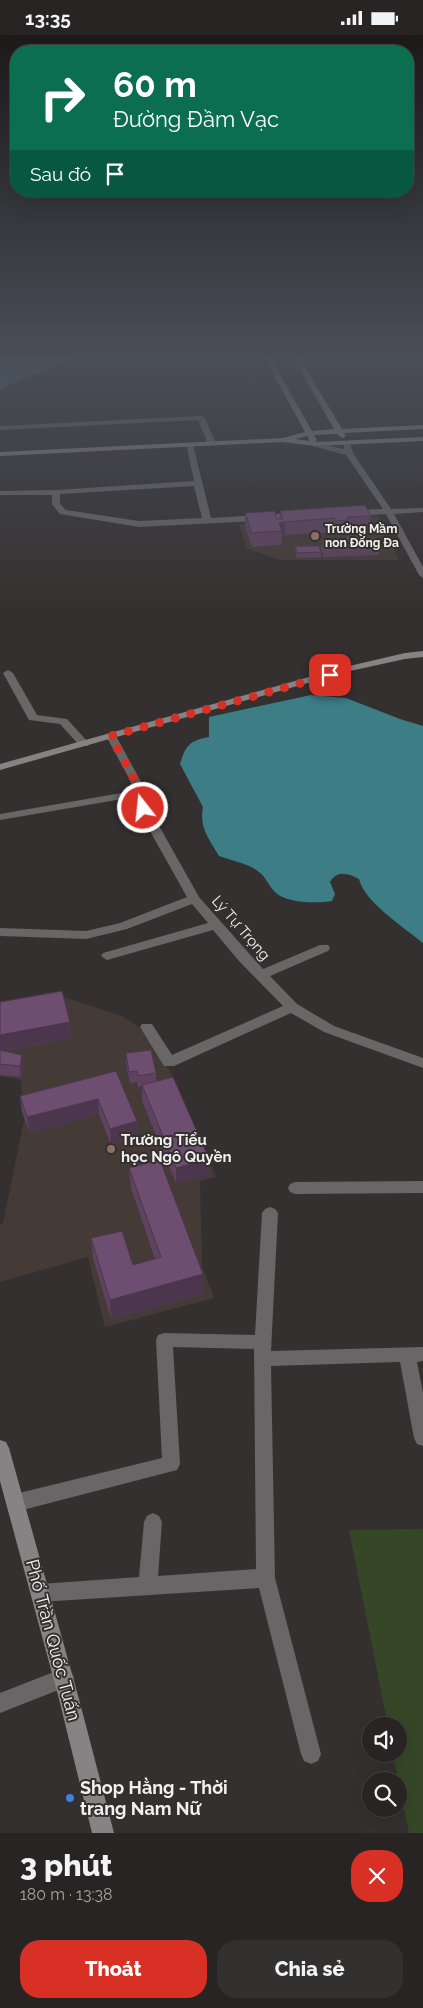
<!DOCTYPE html>
<html lang="vi">
<meta charset="utf-8">
<style>
:root{--surface:#272423;--page:#333030;--text:#f1f3f6;--muted:#a4a4a6;--line:#434141;--accent:#d93025}
body{margin:0;font-family:Raleway,sans-serif;background:var(--page);color:var(--text);height:100vh;display:flex;flex-direction:column;font-size:19px;white-space:nowrap}
*{box-sizing:border-box;margin:0}
p{font-size:16px;color:var(--muted)}
.icon{flex:none;width:28px;height:28px;fill:none;stroke:currentColor;stroke-width:2;stroke-linecap:round;stroke-linejoin:round}
.map{position:relative;height:1798px;overflow:hidden}
.side{display:flex;flex-direction:column;background:var(--surface);flex:1}
.side>*{flex:none}
.guide{position:absolute;left:10px;top:10px;width:404px;height:152px;border-radius:20px;box-shadow:0 5px 20px #0002,0 0 0 1px var(--line);background:#0b6e4f;color:#fff;overflow:hidden}
.controls{position:absolute;left:362px;top:1682px;display:grid;gap:10px}
.controls a{display:grid;place-items:center;width:45px;height:45px;border-radius:50%;background:var(--surface);box-shadow:0 5px 20px #0002,0 0 0 1px var(--line);font-size:25px}
.pin{position:absolute;display:grid;place-items:center;width:42px;height:42px;color:#fff;margin:-21px;border-radius:10px;box-shadow:0 2px 8px #0006}
.me{position:absolute;width:55px;margin:-28px;rotate:344deg;stroke-linejoin:round;filter:drop-shadow(0 0 4px #0008)}
.turn{display:flex;align-items:center;gap:18px;height:105px;padding:0 20px;font-size:22px}
.turn .icon{width:65px;height:65px;stroke-width:2.5}
.turn b{display:block;font-size:35px;line-height:42px}
.then{display:flex;align-items:center;height:48px;padding:0 20px;background:#0003;gap:10px;font-size:19px}
.round{display:grid;place-items:center;flex:none;width:52px;height:52px;border-radius:20px;background:var(--page)}
.overview{display:flex;align-items:center;justify-content:space-between;height:85px;padding:0 20px}
h1{font-size:30px;font-weight:800;line-height:38px}
.button{display:flex;gap:10px;margin-top:auto;padding:10px 20px}
.button a{flex:1;height:58px;border-radius:20px;background:var(--accent);color:#fff;font-size:20px;font-weight:800;line-height:58px;text-align:center}
.button a+a{background:var(--page);color:var(--text)}
.status{display:flex;justify-content:space-between;align-items:center;height:35px;padding:0 25px;background:var(--surface);direction:ltr}
.status svg{height:14px;fill:currentColor}
.map>svg:first-child{display:block}
</style>
<div class="status"><b>13:35</b><svg viewBox="0 0 49 12"><path d="M0 12V9h3v3zM5 12V6h3v6zM10 12V3h3v9zM15 12V0h3v12zM26 1h20v11H26zM47 4h2v5h-2z"/></svg></div>
<div class="map">
<svg width="423" height="1798" viewBox="0 0 423 1798">
<rect width="100%" height="100%" fill="#34302f"/>
<g fill="#443b37">
<path d="M378,481L399,525H280L246,513L239,489Z"/>
<path d="M67,963L122,981L144,996L171,1038L216,1142L200,1146L202,1231L214,1263L105,1292L88,1222L0,1247V1189L3,1188L24,1086L21,1045L0,1041V979Z"/>
</g>
<path fill="#354726" d="M423,1494V1798H409L393,1719H399V1691H388L349,1495Z"/>
<g fill="#3c7d86">
<path d="M0,322H76L0,354Z"/>
<path d="M311,660L346,663L400,684L423,691V908C404,892 365,868 359,844C348,838 337,835 330,847L335,859L332,866C317,868 289,869 276,858C269,852 266,842 259,837C248,828 232,826 219,821C209,804 199,793 203,772L180,729C186,710 189,706 209,702V682Z"/>
</g>
<g fill="none" stroke-linecap="round" stroke-linejoin="round">
<g fill="#686666" fill-rule="evenodd">
<path d="M201,381L205,383L216,409L215,411L208,409L198,385L0,395V391Z"/>
<path d="M312,407L344,414V408H350L353,418L391,474L423,473V477L394,479L423,532V543L419,540L386,479L353,481L349,478L353,475L383,474L346,420L312,411Z"/>
<path d="M186,408L193,410L211,483L296,478L300,481L296,484L139,492L60,479L52,469V460H0V456L56,455L194,446ZM194,451L202,483L139,486L66,475L60,469V459Z"/>
<path d="M8,635L13,638L37,680L67,684L88,707L89,709L88,711H80L60,689L29,685L3,638Z"/>
<path d="M111,698L116,701L140,745L149,773L199,862L263,934L320,910H328L330,913L328,916L270,941L297,969L334,991L423,1023V1033L324,997L291,978L174,1031H164L140,992L142,989H152L172,1020L283,971L239,926L213,895L107,925L101,921L103,918L208,888L192,869L127,894L86,904L0,901V893L86,896L120,888L187,862L137,773L134,762L0,785V779L133,756L130,745L106,701Z"/>
<path d="M423,1146V1158L295,1159L290,1157L288,1153L290,1149L295,1147Z"/>
<path d="M270,1172L275,1174L278,1178L271,1316L423,1312V1326L417,1327L423,1358V1411L417,1409L414,1403L400,1327L271,1331L275,1543L321,1719L318,1726L311,1729L304,1726L301,1719L259,1553L40,1567L33,1565L31,1558L33,1551L40,1549L139,1542L144,1487L147,1481L153,1478L159,1481L162,1487L158,1541L256,1534L254,1314L173,1312L180,1429L177,1435L15,1477L9,1474L6,1468L9,1462L15,1459L162,1423L156,1305L158,1300L164,1298L255,1300L262,1178L265,1174Z"/>
<path d="M64,1633L71,1636L74,1643L71,1650L0,1678V1658Z"/>
</g>
<g fill="#868384" fill-rule="evenodd">
<path d="M264,322H270L312,396L334,394L293,322H299L342,394L423,390V394L344,398L346,401L342,403L337,399L314,400L317,405L315,407L423,402V406L315,411L283,407L0,421V417L283,403L305,397ZM307,401L310,406L295,404Z"/>
<path d="M423,616V622L405,624L350,636L0,735V729L345,632L405,618Z"/>
<path d="M0,1405L6,1407L9,1413L79,1664L114,1798H92L59,1664L0,1446Z"/>
</g>
</g>
<g fill="#5e4260">
<path d="M280,476L371,481L369,494L348,496L347,498L334,499L333,497L285,500L282,501V510L252,512L245,492V478L279,484Z"/>
<path d="M347,501L380,510L379,520L324,522L321,514L322,505L346,504Z"/>
<path d="M295,511L321,517V522L297,523L295,516Z"/>
<path d="M0,967L72,1003L3,1016L24,1031L21,1042L0,1040Z"/>
<path d="M126,1018L156,1038V1047L209,1124V1140L176,1148L142,1066V1051L138,1052L137,1047L130,1048L126,1029Z"/>
<path d="M116,1036L137,1086L138,1102L111,1110L99,1079L30,1098L22,1077L20,1061Z"/>
<path d="M129,1133L203,1239V1259L111,1284L93,1223L91,1203L133,1230L155,1224L131,1153Z"/>
</g>
<g fill="#4c364e">
<path d="M285,487V500L282,501V496L279,488Z"/>
<path d="M70,987L72,1003L0,1016V1000Z"/>
<path d="M22,1020L24,1031L21,1042L20,1031Z"/>
<path d="M98,1064L99,1079L30,1098L27,1082Z"/>
<path d="M137,1086L138,1102L111,1110L110,1094Z"/>
<path d="M209,1124V1140L176,1148V1133Z"/>
<path d="M203,1239V1259L111,1284L110,1265Z"/>
</g>
<g fill="#6d4d70" stroke="#4c364e">
<path d="M365,470L371,481L347,482L348,485L335,486L334,483L285,487L279,488L282,496L252,498L245,478L274,476L277,484H283L280,476Z"/>
<path d="M358,500L359,503L377,502L380,510L324,513L322,505L347,503V501Z"/>
<path d="M295,511H319L321,517L297,518Z"/>
<path d="M62,956L70,987L0,1000V967Z"/>
<path d="M0,1015L22,1020L20,1031L0,1029Z"/>
<path d="M151,1015L156,1038L138,1041L137,1036L129,1037L126,1018Z"/>
<path d="M116,1036L137,1086L110,1094L98,1064L27,1082L20,1061Z"/>
<path d="M173,1042L209,1124L176,1133L142,1050Z"/>
<path d="M160,1125L203,1239L110,1265L91,1203L122,1196L133,1230L161,1222L129,1133Z"/>
</g>
<linearGradient id="sky" x2="0" y2="1"><stop stop-color="#1d1a1a"/><stop offset="0.56" stop-color="#4a4e58"/><stop offset="1" stop-color="#4a4e58" stop-opacity="0"/></linearGradient>
<rect width="423" height="574" fill="url(#sky)"/>
<g fill="none" stroke-linecap="round" stroke-linejoin="round">
<path stroke="#d93025" stroke-width="9" stroke-dasharray="0 16.2" d="M143,773L135,746L111,701L330,640"/>
</g>
<g fill="#8d6e63" stroke="#34302f" stroke-width="2">
<circle cx="315" cy="501" r="5"/>
<circle cx="111" cy="1114" r="5"/>
</g>
<circle fill="#3f7fe0" stroke="#34302f" stroke-width="2" cx="70" cy="1763" r="5"/>
<g text-anchor="middle" stroke-width="4" stroke-linejoin="round" paint-order="stroke">
<g font-size="12" font-weight="bold" fill="#f3f1f0" stroke="#34302f" text-anchor="start">
<text x="325" y="498">Trường Mầm<tspan x="325" dy="14">non Đống Đa</tspan></text>
</g>
<g font-size="15" fill="#f3f1f0" stroke="#34302f">
<text transform="translate(241 893) rotate(49)" y="5">Lý Tự Trọng</text>
</g>
<g font-size="15" font-weight="bold" fill="#f3f1f0" stroke="#34302f" text-anchor="start">
<text x="121" y="1110">Trường Tiểu<tspan x="121" dy="17">học Ngô Quyền</tspan></text>
</g>
<g font-size="18" fill="#f3f1f0" stroke="#34302f">
<text transform="translate(53 1605) rotate(75)" y="6">Phố Trần Quốc Tuấn</text>
</g>
<g font-size="18" font-weight="bold" fill="#f3f1f0" stroke="#34302f" text-anchor="start">
<text x="80" y="1759">Shop Hằng - Thời<tspan x="80" dy="21">trang Nam Nữ</tspan></text>
</g>
</g>
</svg>
<div class="controls">
<a><svg class="icon" aria-label="sound" viewBox="0 0 24 24"><path d="M4 9h4l5-4v14l-5-4H4zM17 9q2 3 0 6"/></svg></a>
<a><svg class="icon" aria-label="search" viewBox="0 0 24 24"><circle cx="10" cy="10" r="6"/><path d="M15 15l6 6"/></svg></a>
</div>
<div class="pin" style="left:330px;top:640px;background:#d93025"><svg class="icon" aria-label="arrive" viewBox="0 0 24 24"><path d="M6 21V4h12l-3 4 3 4H6"/></svg></div>
<svg class="me" style="left:143px;top:773px" viewBox="-20 -20 40 40"><circle r="17" fill="#d93025" stroke="#fff" stroke-width="3"/><path d="M0-11L8 9 0 5-8 9z" fill="#fff"/></svg>
<div class="guide">
<div class="turn"><svg class="icon" aria-label="right" viewBox="0 0 24 24"><path d="M7 20v-9h11M14 6l5 5-5 5"/></svg><div><b>60 m</b>Đường Đầm Vạc</div></div>
<div class="then">Sau đó<svg class="icon" aria-label="arrive" viewBox="0 0 24 24"><path d="M6 21V4h12l-3 4 3 4H6"/></svg></div>
</div>
</div>
<section class="side">
<div class="overview"><div><h1>3 phút</h1><p>180 m · 13:38</p></div><a class="round" style="background:#d93025;color:#fff"><svg class="icon" aria-label="close" viewBox="0 0 24 24"><path d="M6 6l12 12M18 6L6 18"/></svg></a></div>
<div class="button"><a>Thoát</a><a>Chia sẻ</a></div>
</section>
